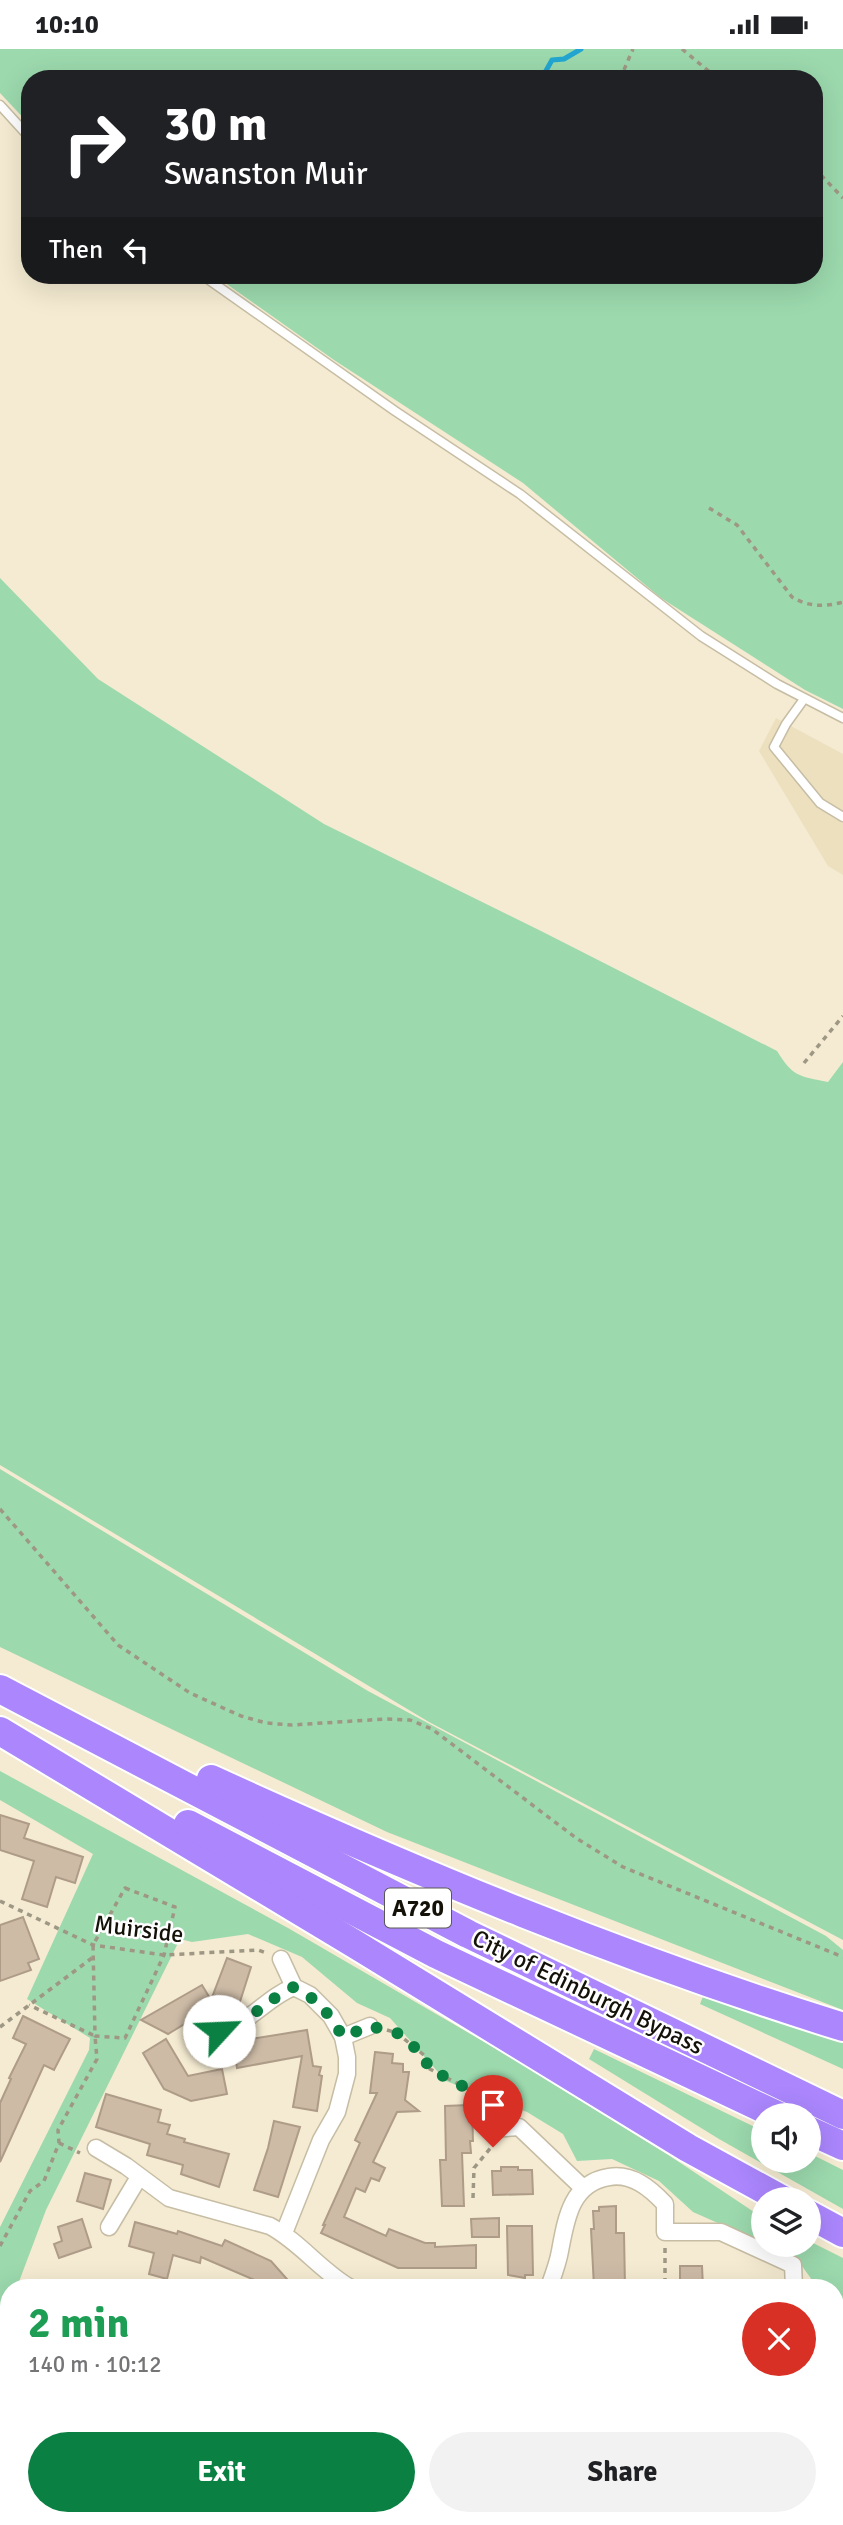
<!DOCTYPE html>
<meta charset="utf-8">
<style>
:root{--surface:#fff;--page:#f2f2f2;--text:#202124;--muted:#757577;--accent:#0b8043}
body{margin:0;font-family:Signika,sans-serif;background:var(--page);color:var(--text);height:100vh;display:flex;flex-direction:column;font-size:26px;white-space:nowrap}
*{box-sizing:border-box;margin:0}
p{font-size:23px;color:var(--muted)}
.icon{flex:none;width:38px;height:38px;fill:none;stroke:currentColor;stroke-width:2;stroke-linecap:round;stroke-linejoin:round}
.map{position:relative;flex:1;overflow:hidden}
.details{position:absolute;left:0px;top:2230px;width:844px;height:247px;display:flex;flex-direction:column;background:var(--surface);border-radius:28px 28px 0 0;box-shadow:0 7px 28px #0002}
.details>*{flex:none}
.banner{position:absolute;left:21px;top:21px;width:802px;height:214px;border-radius:28px;box-shadow:0 7px 28px #0002;background:#202124;color:#fff;overflow:hidden}
.buttons{position:absolute;left:751px;top:2054px;display:grid;gap:14px}
.buttons a{display:grid;place-items:center;width:70px;height:70px;border-radius:50%;background:var(--surface);box-shadow:0 7px 28px #0002;font-size:35px}
.pin{position:absolute;display:grid;place-items:center;width:60px;height:60px;color:#fff;margin:-72px -30px;border-radius:50% 50% 50% 0;rotate:-45deg;box-shadow:0 0 7px #0007}
.pin .icon{rotate:45deg}
.me{position:absolute;width:77px;margin:-38px;rotate:65deg;stroke-linejoin:round;filter:drop-shadow(0 0 5px #0008)}
.turn{display:flex;align-items:center;gap:24px;height:147px;padding:0 28px;font-size:32px}
.turn .icon{width:91px;height:91px;stroke-width:2.5}
.turn b{display:block;font-size:49px;line-height:60px}
.then{display:flex;align-items:center;height:66px;padding:0 28px;background:#0003;gap:14px;font-size:26px}
.round{display:grid;place-items:center;flex:none;width:74px;height:74px;border-radius:37px;background:var(--page)}
.summary{display:flex;align-items:center;justify-content:space-between;height:119px;padding:0 28px}
h1{font-size:42px;font-weight:700;line-height:52px;color:#1e9e55}
.button{display:flex;gap:14px;margin-top:auto;padding:14px 28px}
.button a{flex:1;height:80px;border-radius:42px;background:var(--accent);color:#fff;font-size:28px;font-weight:700;line-height:80px;text-align:center}
.button a+a{background:var(--page);color:var(--text)}
.status{display:flex;justify-content:space-between;align-items:center;height:49px;padding:0 35px;background:var(--surface);direction:ltr}
.status svg{height:19px;fill:currentColor}
.map>svg:first-child{display:block}
</style>
<div class="status"><b>10:10</b><svg viewBox="0 0 49 12"><path d="M0 12V9h3v3zM5 12V6h3v6zM10 12V3h3v9zM15 12V0h3v12zM26 1h20v11H26zM47 4h2v5h-2z"/></svg></div>
<div class="map">
<svg width="843" height="2476" viewBox="0 0 843 2476">
<rect width="100%" height="100%" fill="#f5ebd2"/>
<path fill="#ece0bf" d="M776,669L843,705V826L828,817L759,702Z"/>
<g fill="#9cd9ad">
<path d="M0,0H843V660L805,641L661,549L523,434L334,311L214,226H814V30H30V76L0,44Z"/>
<path d="M0,529L98,630L324,775L541,882L777,1002C793,1028 799,1027 828,1033L843,1013V1891L429,1673L0,1416Z"/>
<path d="M0,1420L368,1642L826,1887L843,1901V1961L387,1783L0,1598Z"/>
<path d="M0,1722L288,1879L512,2009L670,2107L763,2169V2194L693,2163L659,2132L612,2110L577,2112L563,2085L527,2063L446,2032L390,1969L357,1954L302,1908L248,1885L192,1893L180,1890L46,2161L17,2238H9V2260L0,2282V2178L89,2001L90,1989L27,1950L93,1805L0,1751Z"/>
<path d="M704,1945L752,1964L843,1992V2020L700,1955Z"/>
<path d="M594,2000L763,2082V2112H808L809,2104L843,2121V2160L719,2090L589,2010Z"/>
<path d="M809,2192L843,2209V2280L835,2298V2238H817L797,2210L768,2196H808Z"/>
<path d="M843,2421V2476H800L807,2468H835V2431Z"/>
</g>
<g fill="none" stroke-linecap="round" stroke-linejoin="round">
<g stroke="#22a6d1" stroke-width="5">
<path d="M458,30H473"/>
<path d="M498,30L514,25L534,29L543,27L552,11L564,10L581,0"/>
</g>
</g>
<g fill="#cdbba6" stroke="#ae9c88" stroke-width="2">
<path d="M0,1766L29,1775L24,1789L83,1808L75,1834L56,1828L47,1858L22,1850L34,1812L0,1801Z"/>
<path d="M23,1868L39,1910L28,1914L31,1921L0,1932V1876Z"/>
<path d="M227,1909L251,1918L237,1962L212,1953L214,1957L168,1985L141,1971L202,1936L211,1951Z"/>
<path d="M23,1967L70,1990L54,2021L44,2016L0,2113V2054L11,2030L9,2029L26,1995L13,1989Z"/>
<path d="M307,1981L313,2017L321,2018L319,2026L322,2027L317,2062L293,2058L302,2007L237,2019L233,1993Z"/>
<path d="M166,1990L188,2027L222,2020L227,2045L191,2052L164,2040L143,2004Z"/>
<path d="M375,2003L393,2005L392,2014L403,2015V2023H409L405,2051L419,2062L397,2063L373,2113L385,2119L379,2132L371,2129L365,2143L356,2139L344,2168L386,2187L389,2180L425,2194H435V2198L476,2196V2219H398L321,2184L325,2176H323L360,2094L355,2091L377,2044H370Z"/>
<path d="M106,2045L161,2061L158,2073L170,2076L167,2085L185,2090L184,2093L229,2105L219,2138L181,2125L183,2116L147,2106L150,2095L96,2078Z"/>
<path d="M469,2056L472,2058L473,2092H470L471,2104H462L464,2157H442L440,2111H446L445,2057Z"/>
<path d="M274,2072L300,2078L278,2148L254,2141L268,2099Z"/>
<path d="M501,2118H518V2121H532L533,2145L493,2146L492,2122H501Z"/>
<path d="M85,2124L111,2131L103,2160L77,2152Z"/>
<path d="M616,2157V2184H624L625,2238H594L591,2180H594L593,2162H599V2158Z"/>
<path d="M499,2169V2188H472L471,2170Z"/>
<path d="M82,2170L91,2198L59,2209L54,2195L62,2192L58,2178Z"/>
<path d="M135,2173L177,2185L178,2182L222,2197L225,2191L271,2212L294,2238H271L201,2208L200,2214L173,2206L167,2230L149,2225L154,2204L129,2197Z"/>
<path d="M507,2177H532L533,2226H525V2229L508,2226Z"/>
<path d="M680,2217H702L703,2238H680Z"/>
</g>
<g fill="none" stroke-linecap="round" stroke-linejoin="round">
<defs>
<g id="lane">
<path d="M0,56L30,89"/>
<path d="M202,226L395,362L520,445L701,587L777,635L843,669"/>
<path d="M804,650L786,675L774,698L820,754L843,768"/>
</g>
<g id="street">
<path d="M281,1910L294,1938L310,1946L331,1967L343,1988L347,2008V2025L337,2063L321,2091L284,2184"/>
<path d="M343,1988L370,1977"/>
<path d="M207,1998C207,1996 210,1989 211,1987C217,1980 229,1979 237,1975C257,1965 272,1946 294,1938"/>
<path d="M492,2080L519,2078L583,2139"/>
<path d="M96,2099L126,2117L169,2149L270,2177C300,2193 320,2221 349,2238"/>
<path d="M109,2178L139,2128"/>
<path d="M549,2238C553,2227 558,2214 560,2202C566,2170 571,2134 609,2128C632,2124 650,2139 665,2155V2183H721L793,2216L794,2238"/>
<path d="M220,2468L277,2471L314,2468"/>
<path d="M446,2468L483,2469L502,2468"/>
<path d="M567,2468L572,2476"/>
<path d="M14,2476V2468H16"/>
</g>
<g id="secondary">
<path d="M835,2345L843,2347"/>
<path d="M835,2395L843,2393"/>
<path d="M788,2476L792,2468"/>
</g>
<g id="highway">
<path d="M0,1640L468,1885L843,2066"/>
<path d="M0,1682L353,1894L688,2099L783,2151"/>
<path d="M211,1730C417,1824 627,1911 843,1978"/>
<path d="M188,1775L436,1905L779,2067"/>
<path d="M808,2081L843,2097"/>
<path d="M808,2165L843,2184"/>
</g>
</defs>
<use href="#lane" stroke="#c6bda4" stroke-width="11"/>
<use href="#street" stroke="#c6bda4" stroke-width="19"/>
<use href="#secondary" stroke="#c6bda4" stroke-width="26"/>
<use href="#highway" stroke="#fff" stroke-width="32"/>
<g stroke="#9e9784" stroke-width="3.5" stroke-dasharray="5 5" stroke-linecap="butt">
<path d="M682,0L718,30"/>
<path d="M624,23L627,30"/>
<path d="M620,30L633,0"/>
<path d="M814,119L843,149"/>
<path d="M709,459L737,476L792,548C808,558 825,558 843,553"/>
<path d="M804,1014L843,967"/>
<path d="M0,1460L118,1596L190,1644L241,1667L266,1674L292,1676L385,1670L410,1671L432,1680L576,1789L623,1818L843,1908"/>
<path d="M125,1839L175,1858L164,1906L125,1989L95,1987L93,1896Z"/>
<path d="M0,1852L93,1896L164,1906L258,1901L266,1904"/>
<path d="M0,1978L92,1909"/>
<path d="M387,1981L397,1984L425,2007L428,2019L491,2052L492,2064"/>
<path d="M59,2094L80,2104"/>
<path d="M473,2149L474,2119L493,2096"/>
<path d="M0,2197L30,2142L44,2132L59,2094L58,2081L97,2010L95,1987L29,1956"/>
<path d="M665,2199V2238"/>
<path d="M0,2279L9,2282"/>
<path d="M835,2457L837,2459L835,2464"/>
<path d="M122,2476V2468"/>
<path d="M746,2476L750,2468"/>
<path d="M830,2476L833,2468"/>
</g>
<use href="#lane" stroke="#fff" stroke-width="8"/>
<use href="#street" stroke="#fff" stroke-width="16"/>
<use href="#secondary" stroke="#fff" stroke-width="23"/>
<use href="#highway" stroke="#ab86fd" stroke-width="28"/>
</g>
<g fill="none" stroke-linecap="round" stroke-linejoin="round">
<path stroke="#0b8043" stroke-width="12" stroke-dasharray="0 21.6" d="M219,1982C234,1976 247,1970 260,1960C272,1952 280,1943 294,1938C317,1949 330,1966 343,1988L370,1977L397,1984L425,2007L428,2019L491,2052L493,2098"/>
</g>
<g text-anchor="middle" stroke-width="5" stroke-linejoin="round" paint-order="stroke">
<rect fill="#fff" stroke="#5a5852" stroke-width="2" x="385" y="1839.5" width="66" height="39" rx="5"/>
<g font-size="23" font-weight="bold" fill="#141108">
<text x="418" y="1867">A720</text>
</g>
<g font-size="24" fill="#141108" stroke="#fff">
<text transform="translate(139 1880) rotate(7)" y="8">Muirside</text>
<text transform="translate(588 1943) rotate(26)" y="8">City of Edinburgh Bypass</text>
</g>
</g>
</svg>
<div class="buttons">
<a><svg class="icon" aria-label="sound" viewBox="0 0 24 24"><path d="M4 9h4l5-4v14l-5-4H4zM17 9q2 3 0 6"/></svg></a>
<a><svg class="icon" aria-label="layers" viewBox="0 0 24 24"><path d="M12 4l9 5-9 5-9-5zM3 14l9 5 9-5"/></svg></a>
</div>
<div class="pin" style="left:493px;top:2098px;background:#d93025"><svg class="icon" aria-label="arrive" viewBox="0 0 24 24"><path d="M6 21V4h12l-3 4 3 4H6"/></svg></div>
<svg class="me" style="left:219px;top:1982px" viewBox="-20 -20 40 40"><circle r="19" fill="#fff"/><path d="M0-13L10 11 0 6-10 11z" fill="#0b8043"/></svg>
<div class="banner">
<div class="turn"><svg class="icon" aria-label="right" viewBox="0 0 24 24"><path d="M7 20v-9h11M14 6l5 5-5 5"/></svg><div><b>30 m</b>Swanston Muir</div></div>
<div class="then">Then<svg class="icon" aria-label="left" viewBox="0 0 24 24"><path d="M17 20v-9H6M10 6l-5 5 5 5"/></svg></div>
</div>
<section class="details">
<div class="summary"><div><h1>2 min</h1><p>140 m · 10:12</p></div><a class="round" style="background:#d93025;color:#fff"><svg class="icon" aria-label="close" viewBox="0 0 24 24"><path d="M6 6l12 12M18 6L6 18"/></svg></a></div>
<div class="button"><a>Exit</a><a>Share</a></div>
</section>
</div>
